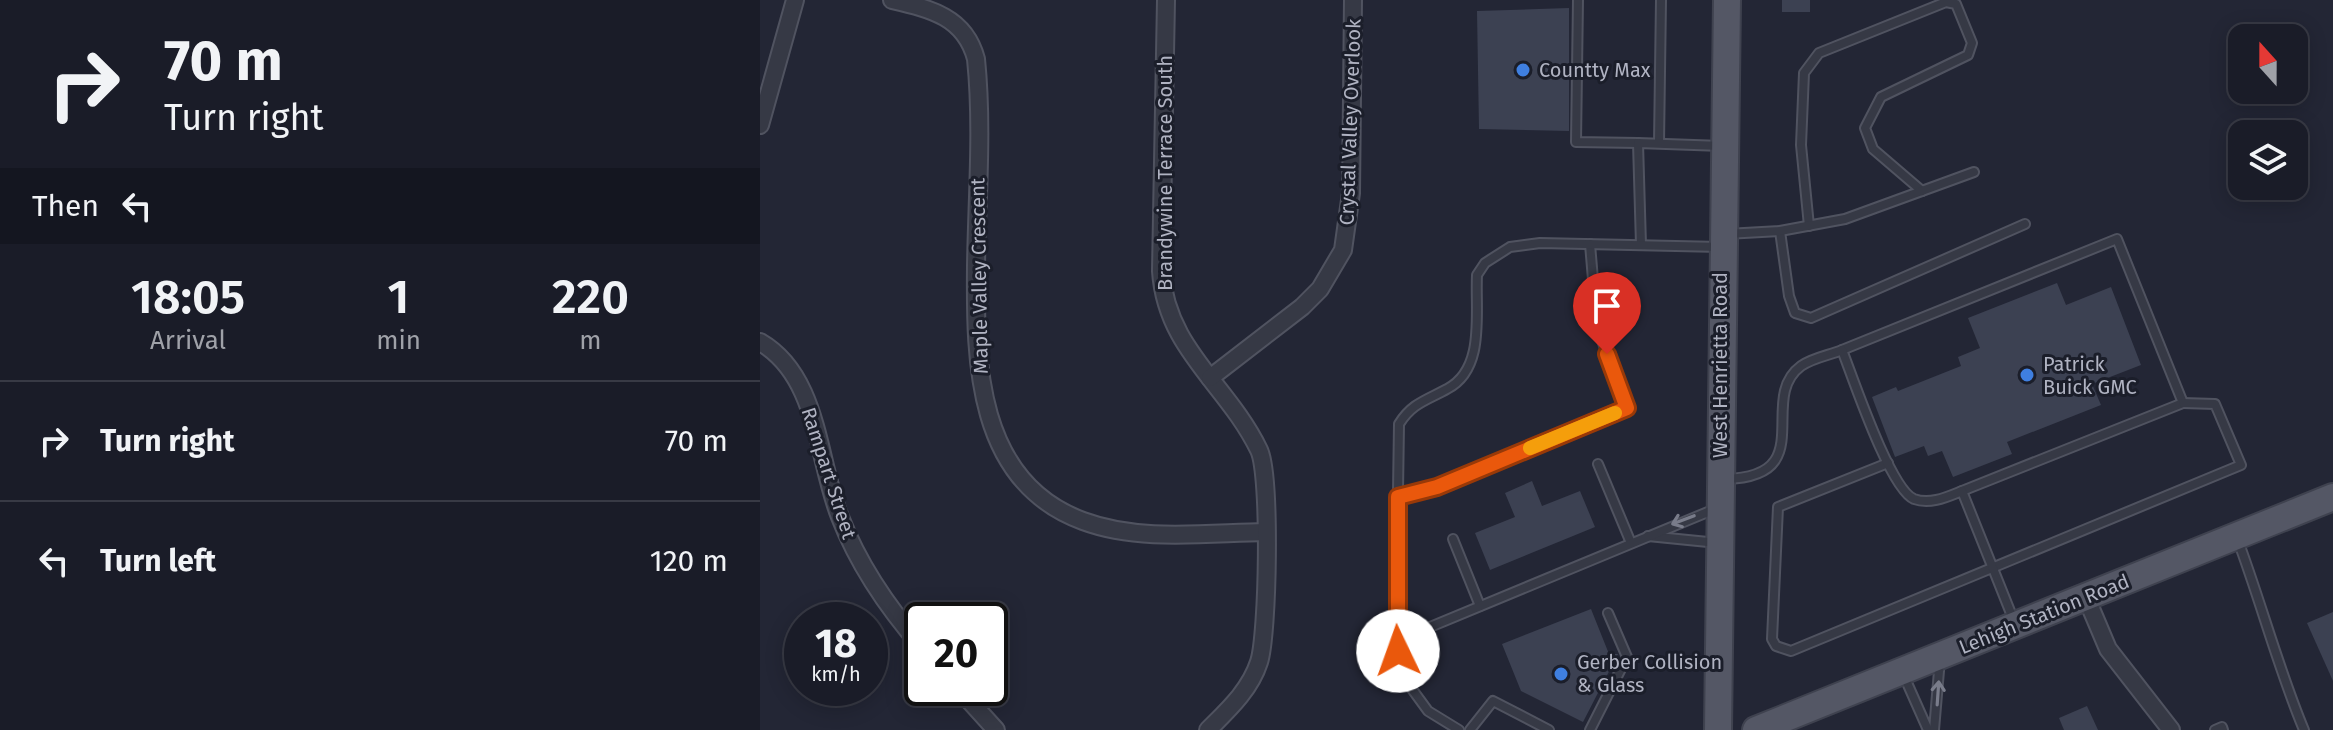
<!DOCTYPE html>
<style>
:root{--surface:#1a1c28;--page:#272934;--text:#f1f3f6;--muted:#9fa1a8;--line:#383a45}
body{margin:0;font-family:"Fira Sans",sans-serif;background:var(--page);color:var(--text);height:100vh;display:flex;flex-direction:column;font-size:30px;white-space:nowrap}
*{box-sizing:border-box;margin:0}
p{font-size:26px;color:var(--muted)}
.icon{flex:none;width:44px;height:44px;fill:none;stroke:currentColor;stroke-width:2;stroke-linecap:round;stroke-linejoin:round}
.map{position:relative;flex:1;overflow:hidden}
.details{display:flex;flex-direction:column;background:var(--surface);width:760px}
.details>*{flex:none}
.hud{background:#1a1c28;color:var(--text);overflow:hidden}
.needle{width:52px;rotate:339deg}
.buttons{position:absolute;left:1468px;top:24px;display:grid;gap:16px}
.buttons a{display:grid;place-items:center;width:80px;height:80px;border-radius:16px;background:var(--surface);box-shadow:0 4px 20px #0003,0 0 0 2px var(--line);font-size:40px}
.speed{position:absolute;left:24px;top:602px;display:flex;gap:16px;font-size:40px;font-weight:700;text-align:center}
.speed>*{display:grid;place-content:center;width:104px;height:104px;border-radius:50%;background:var(--surface);box-shadow:0 4px 20px #0003,0 0 0 2px var(--line);line-height:1}
.speed small{font-size:20px;font-weight:400}
.speed .limit{border:4px solid #111;border-radius:12px;background:#fff;color:#111}
.pin{position:absolute;display:grid;place-items:center;width:68px;height:68px;color:#fff;margin:-82px -34px;border-radius:50% 50% 50% 0;rotate:-45deg;box-shadow:0 0 8px #0007}
.pin .icon{rotate:45deg}
.me{position:absolute;width:88px;margin:-44px;rotate:357deg;stroke-linejoin:round;filter:drop-shadow(0 0 6px #0008)}
.turn{display:flex;align-items:center;gap:28px;height:168px;padding:0 32px;font-size:36px}
.turn .icon{width:104px;height:104px;stroke-width:2.5}
.turn b{display:block;font-size:56px;line-height:68px}
.then{display:flex;align-items:center;height:76px;padding:0 32px;background:#0003;gap:16px;font-size:30px}
.eta{display:flex;justify-content:space-evenly;align-items:center;height:136px;text-align:center}
.eta b{font-size:48px;font-weight:600;line-height:56px}
ul{padding:0;list-style:none}
li{display:flex;align-items:center;gap:24px;height:120px;padding:0 32px;border-top:2px solid var(--line)}
li div{flex:1}
li b{display:block;font-size:30px}
li em{font-style:normal}
main{display:flex;flex:1;min-height:0}
.map>svg:first-child{display:block}
</style>
<main>
<section class="details">
<div class="hud">
<div class="turn"><svg class="icon" aria-label="right" viewBox="0 0 24 24"><path d="M7 20v-9h11M14 6l5 5-5 5"/></svg><div><b>70 m</b>Turn right</div></div>
<div class="then">Then<svg class="icon" aria-label="left" viewBox="0 0 24 24"><path d="M17 20v-9H6M10 6l-5 5 5 5"/></svg></div>
</div>
<div class="eta">
<div><b>18:05</b><p>Arrival</p></div>
<div><b>1</b><p>min</p></div>
<div><b>220</b><p>m</p></div>
</div>
<ul>
<li><svg class="icon" aria-label="right" viewBox="0 0 24 24"><path d="M7 20v-9h11M14 6l5 5-5 5"/></svg><div><b>Turn right</b></div><em>70 m</em></li>
<li><svg class="icon" aria-label="left" viewBox="0 0 24 24"><path d="M17 20v-9H6M10 6l-5 5 5 5"/></svg><div><b>Turn left</b></div><em>120 m</em></li>
</ul>
</section>
<div class="map">
<svg width="1573" height="730" viewBox="0 0 1573 730">
<rect width="100%" height="100%" fill="#232635"/>
<g fill="#3c4152">
<rect x="1022" y="0" width="28" height="12"/>
<path d="M809,8V131L719,129L717,11Z"/>
<path d="M1297,283L1306,305L1351,287L1381,365L1332,384L1341,405L1247,442L1252,454L1193,477L1182,451L1168,456L1164,446L1135,457L1112,397L1136,387L1138,391L1201,366L1198,357L1220,348L1208,318Z"/>
<path d="M772,481L782,506L820,491L835,527L730,570L715,533L755,517L745,493Z"/>
<path d="M831,609L849,654H858L823,722L761,691L742,644Z"/>
<path d="M1573,612V681L1547,623Z"/>
<path d="M1327,706L1338,730H1304L1299,718Z"/>
</g>
<g fill="none" stroke-linecap="round" stroke-linejoin="round">
<defs>
<g id="service">
<path d="M818,0L816,142L878,143"/>
<path d="M899,143L901,0"/>
<path d="M1049,226L1041,145L1044,73L1059,53L1186,2L1196,4L1212,43L1208,55L1121,97L1105,128L1113,149L1162,191"/>
<path d="M1020,231L1029,296L1035,313L1051,318L1265,224"/>
<path d="M966,234L1020,231L1085,219L1214,172"/>
<path d="M881,245L878,143L962,146"/>
<path d="M1082,350L1357,239L1423,403L1202,491"/>
<path d="M1128,463L1018,507L1012,639L1016,646L1031,651L1481,465L1455,404L1423,403"/>
<path d="M838,464L871,543"/>
<path d="M965,479C1061,477 996,399 1041,366C1052,358 1070,355 1082,350C1093,378 1130,489 1154,499C1170,505 1187,497 1202,491L1254,621"/>
<path d="M638,497L677,487L867,408L837,327L830,244"/>
<path d="M888,536L958,543"/>
<path d="M1477,538C1501,602 1518,668 1544,730"/>
<path d="M693,539L720,606"/>
<path d="M636,629L658,632L955,509"/>
<path d="M1144,676L1168,730"/>
<path d="M699,730L668,711L641,674L636,629L639,424C652,403 667,400 687,389C726,369 715,312 717,275L725,263L750,247L780,243L961,247"/>
<path d="M710,730L733,701L789,730"/>
<path d="M830,730L867,657L848,613"/>
<path d="M1174,730L1180,659"/>
<path d="M1455,730L1462,727L1463,730"/>
</g>
<g id="minor">
<path d="M132,0C171,9 205,17 216,59C223,127 217,198 216,266C215,362 216,482 323,521C379,542 446,533 505,532"/>
<path d="M406,0L401,271C406,349 467,384 499,450C511,475 508,635 499,662C490,690 468,710 448,730"/>
<path d="M0,125L35,0"/>
<path d="M0,342C59,376 57,460 80,517C99,566 128,608 162,647"/>
<path d="M450,378L542,307L560,289L583,250L591,193L593,0"/>
<path d="M1326,597L1348,649L1411,730"/>
<path d="M198,688L236,730"/>
</g>
<g id="primary">
<path d="M958,730L967,0"/>
<path d="M996,730L1573,497"/>
</g>
</defs>
<use href="#service" stroke="#505360" stroke-width="12"/>
<use href="#minor" stroke="#505360" stroke-width="20"/>
<use href="#primary" stroke="#3f424f" stroke-width="30"/>
<use href="#service" stroke="#363945" stroke-width="8"/>
<use href="#minor" stroke="#363945" stroke-width="16"/>
<use href="#primary" stroke="#545765" stroke-width="26"/>
</g>
<defs><path id="oneway-shaft" d="M-6 0H5M1.5-3L5.5 0L1.5 3" fill="none" stroke-width="1.6" stroke-linecap="round" stroke-linejoin="round" transform="scale(2)"/></defs>
<g stroke="#797c8a">
<use href="#oneway-shaft" transform="translate(923 520) rotate(159)"/>
<use href="#oneway-shaft" transform="translate(1178 693) rotate(-86)"/>
</g>
<g fill="none" stroke-linecap="round" stroke-linejoin="round">
<defs>
<path id="route" d="M638,651V497L677,487L867,408L847,354"/>
</defs>
<use href="#route" stroke="#983908" stroke-width="20"/>
<use href="#route" stroke="#ea580c" stroke-width="14"/>
<path stroke="#f59e0b" stroke-width="14" d="M770,448L855,413"/>
</g>
<g fill="#3f7fe0" stroke="#1b1e2a" stroke-width="3">
<circle cx="763" cy="70" r="8"/>
<circle cx="1267" cy="375" r="8"/>
<circle cx="801" cy="674" r="8"/>
</g>
<g text-anchor="middle" stroke-width="6" stroke-linejoin="round" paint-order="stroke">
<g font-size="20" fill="#b0b3c2" stroke="#1b1e2a" text-anchor="start">
<text x="779" y="77">Countty Max</text>
<text x="1283" y="371">Patrick<tspan x="1283" dy="23">Buick GMC</tspan></text>
<text x="817" y="669">Gerber Collision<tspan x="817" dy="23">&amp; Glass</tspan></text>
</g>
<g font-size="20" fill="#b0b3c2" stroke="#1b1e2a">
<text transform="translate(590 122) rotate(-88)" y="7">Crystal Valley Overlook</text>
<text transform="translate(405 173) rotate(-90)" y="7">Brandywine Terrace South</text>
<text transform="translate(219 276) rotate(-91)" y="7">Maple Valley Crescent</text>
<text transform="translate(960 365) rotate(-90)" y="7">West Henrietta Road</text>
<text transform="translate(69 473) rotate(72)" y="7">Rampart Street</text>
<text transform="translate(1284 614) rotate(-22)" y="7">Lehigh Station Road</text>
</g>
</g>
</svg>
<div class="buttons">
<a><svg class="needle" viewBox="-14 -14 28 28"><path d="M0-13l5 13h-10z" fill="#e53935"/><path d="M0 13l5-13h-10z" fill="#9fa1a8"/></svg></a>
<a><svg class="icon" aria-label="layers" viewBox="0 0 24 24"><path d="M12 4l9 5-9 5-9-5zM3 14l9 5 9-5"/></svg></a>
</div>
<div class="speed"><div>18<small>km/h</small></div><div class="limit">20</div></div>
<div class="pin" style="left:847px;top:354px;background:#d93025"><svg class="icon" aria-label="arrive" viewBox="0 0 24 24"><path d="M6 21V4h12l-3 4 3 4H6"/></svg></div>
<svg class="me" style="left:638px;top:651px" viewBox="-20 -20 40 40"><circle r="19" fill="#fff"/><path d="M0-13L10 11 0 6-10 11z" fill="#ea580c"/></svg>
</div>
</main>
